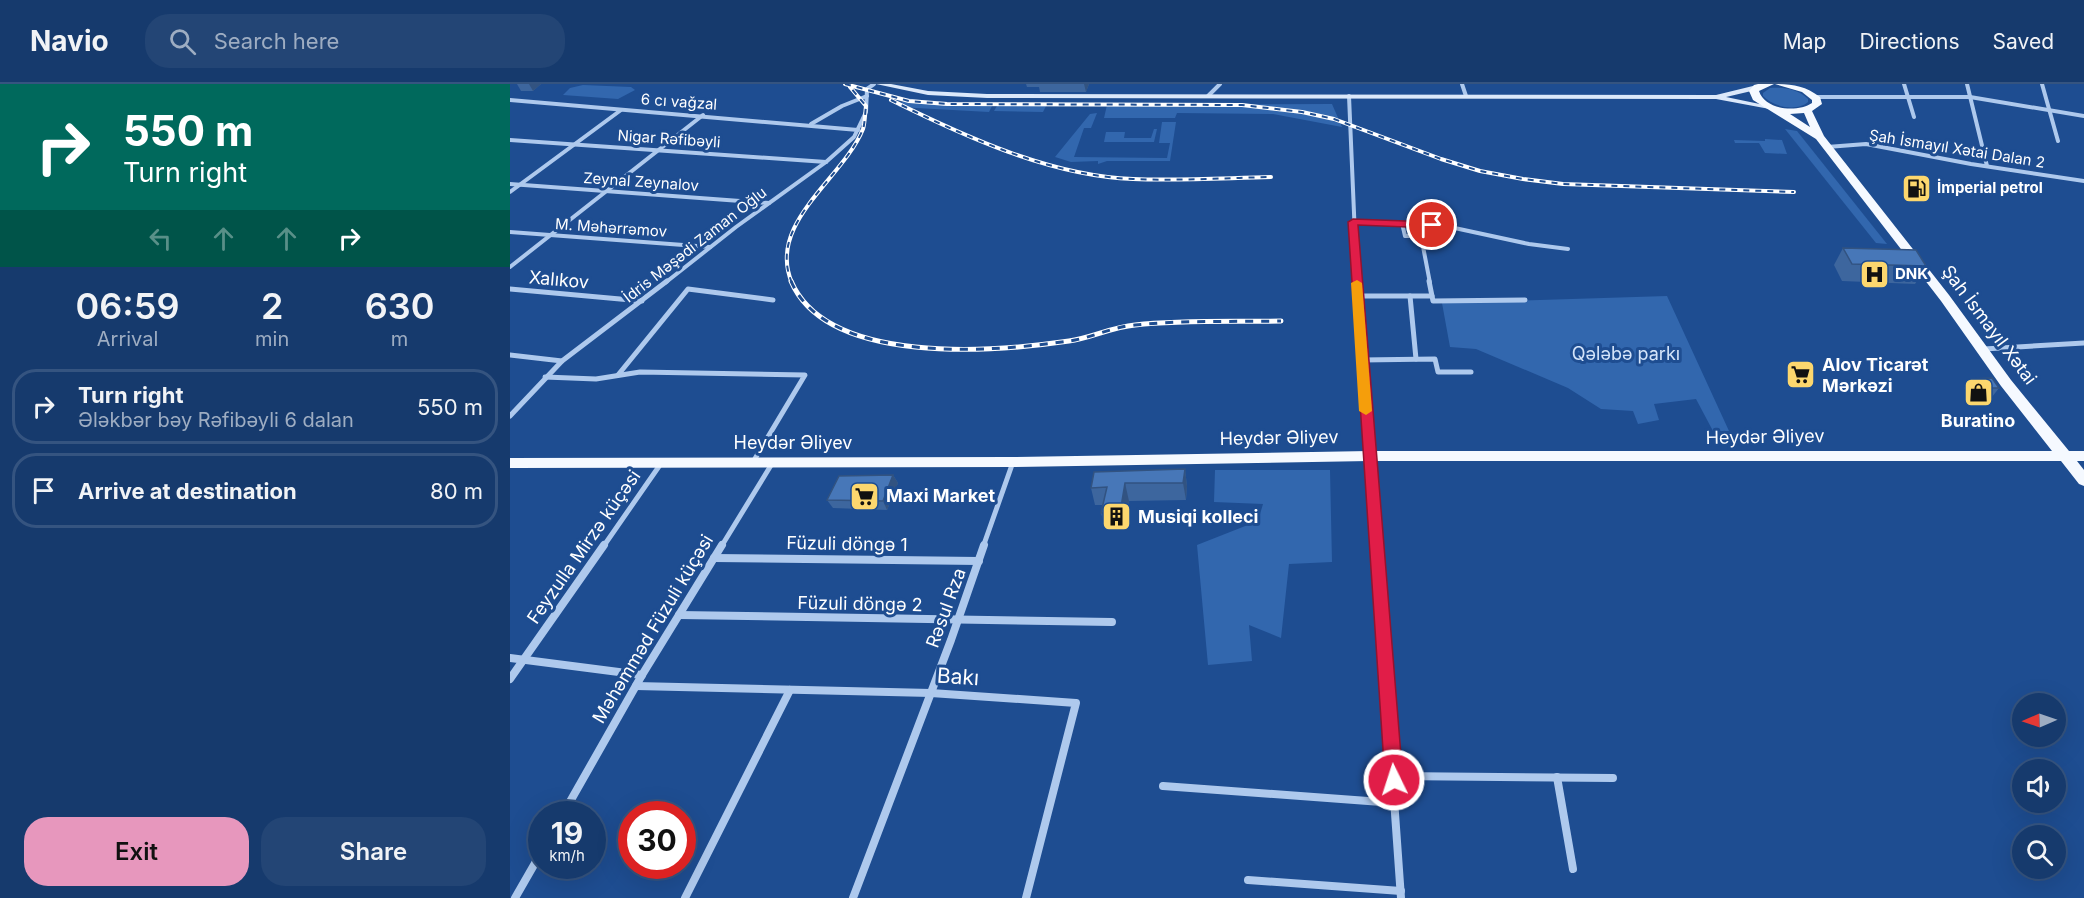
<!DOCTYPE html>
<meta charset="utf-8">
<style>
:root{--surface:#163a6d;--page:#234575;--text:#f1f3f6;--muted:#9eadc2;--line:#355480;--accent:#e797bd}
body{margin:0;font-family:Inter,sans-serif;background:var(--page);color:var(--text);height:100vh;display:flex;flex-direction:column;font-size:22px;white-space:nowrap}
*{box-sizing:border-box;margin:0}
p{font-size:20px;color:var(--muted)}
.icon{flex:none;width:33px;height:33px;fill:none;stroke:currentColor;stroke-width:2;stroke-linecap:round;stroke-linejoin:round}
.map{position:relative;flex:1;overflow:hidden}
.sheet{display:flex;flex-direction:column;background:var(--surface);width:510px}
.sheet>*{flex:none}
.top-card{background:#00695c;color:#fff;overflow:hidden}
.needle{width:39px;rotate:268deg}
.fabs{position:absolute;left:1502px;top:609px;display:grid;gap:12px}
.fabs a{display:grid;place-items:center;width:54px;height:54px;border-radius:50%;background:var(--surface);box-shadow:0 6px 24px #0002,0 0 0 2px var(--line);font-size:30px}
.speed{position:absolute;left:18px;top:717px;display:flex;gap:12px;font-size:30px;font-weight:700;text-align:center}
.speed>*{display:grid;place-content:center;width:78px;height:78px;border-radius:50%;background:var(--surface);box-shadow:0 6px 24px #0002,0 0 0 2px var(--line);line-height:1}
.speed small{font-size:15px;font-weight:400}
.speed .limit{border:9px solid #d22;background:#fff;color:#111}
.pin{position:absolute;display:grid;place-items:center;width:51px;height:51px;color:#fff;margin:-26px;border:3px solid #fff;border-radius:50%;box-shadow:0 2px 6px #0007}
.me{position:absolute;width:66px;margin:-33px;rotate:356deg;stroke-linejoin:round;filter:drop-shadow(0 0 4px #0008)}
.turn{display:flex;align-items:center;gap:21px;height:126px;padding:0 24px;font-size:27px}
.turn .icon{width:78px;height:78px;stroke-width:2.5}
.turn b{display:block;font-size:42px;line-height:51px}
.lanes{display:flex;align-items:center;height:57px;padding:0 24px;background:#0003;justify-content:center;gap:30px;direction:ltr}
.lanes .off{opacity:.35}
.eta{display:flex;justify-content:space-evenly;align-items:center;height:102px;text-align:center}
.eta b{font-size:36px;font-weight:600;line-height:42px}
.cta{display:flex;gap:12px;margin-top:auto;padding:12px 24px}
.cta a{flex:1;height:69px;border-radius:24px;background:var(--accent);color:#111;font-size:24px;font-weight:600;line-height:69px;text-align:center}
.cta a+a{background:var(--page);color:var(--text)}
ul{padding:0;list-style:none}
li{display:flex;align-items:center;gap:18px;height:75px;margin:0 12px 9px;padding:0 12px;border:3px solid var(--line);border-radius:24px}
li div{flex:1}
li b{display:block;font-size:22px}
li em{font-style:normal}
header{display:flex;align-items:center;gap:36px;box-sizing:border-box;height:84px;padding:0 30px;background:var(--surface);border-bottom:2px solid var(--line)}
header strong{font-size:28px}
nav{display:flex;gap:33px;margin-inline-start:auto;font-size:21px}
.search{width:420px;height:54px;background:var(--page);display:flex;align-items:center;gap:15px;box-sizing:border-box;padding:0 21px;border-radius:24px;color:var(--muted);font-size:22px}
main{display:flex;flex:1;min-height:0}
.map>svg:first-child{display:block}
</style>
<header>
<strong>Navio</strong>
<div class="search"><svg class="icon" aria-label="search" viewBox="0 0 24 24"><circle cx="10" cy="10" r="6"/><path d="M15 15l6 6"/></svg>Search here</div>
<nav><a>Map</a><a>Directions</a><a>Saved</a></nav>
</header>
<main>
<section class="sheet">
<div class="top-card">
<div class="turn"><svg class="icon" aria-label="right" viewBox="0 0 24 24"><path d="M7 20v-9h11M14 6l5 5-5 5"/></svg><div><b>550 m</b>Turn right</div></div>
<div class="lanes"><svg class="icon off" aria-label="left" viewBox="0 0 24 24"><path d="M17 20v-9H6M10 6l-5 5 5 5"/></svg><svg class="icon off" aria-label="ahead" viewBox="0 0 24 24"><path d="M12 20V5M6 11l6-6 6 6"/></svg><svg class="icon off" aria-label="ahead" viewBox="0 0 24 24"><path d="M12 20V5M6 11l6-6 6 6"/></svg><svg class="icon" aria-label="right" viewBox="0 0 24 24"><path d="M7 20v-9h11M14 6l5 5-5 5"/></svg></div>
</div>
<div class="eta">
<div><b>06:59</b><p>Arrival</p></div>
<div><b>2</b><p>min</p></div>
<div><b>630</b><p>m</p></div>
</div>
<ul>
<li><svg class="icon" aria-label="right" viewBox="0 0 24 24"><path d="M7 20v-9h11M14 6l5 5-5 5"/></svg><div><b>Turn right</b><p>Ələkbər bəy Rəfibəyli 6 dalan</p></div><em>550 m</em></li>
<li><svg class="icon" aria-label="arrive" viewBox="0 0 24 24"><path d="M6 21V4h12l-3 4 3 4H6"/></svg><div><b>Arrive at destination</b></div><em>80 m</em></li>
</ul>
<div class="cta"><a>Exit</a><a>Share</a></div>
</section>
<div class="map">
<svg width="1574" height="814" viewBox="0 0 1574 814">
<rect width="100%" height="100%" fill="#1e4d91"/>
<g fill="#3267ae">
<path d="M73,1L121,3L125,6L108,15L53,11L60,4Z"/>
<path d="M1260,4C1274,3 1288,5 1298,15V18C1287,28 1263,23 1253,12V9Z"/>
<path d="M396,14L438,20H483L479,28L388,23Z"/>
<path d="M488,20H537L533,28L484,27Z"/>
<path d="M822,20L832,43L763,30L667,29L665,34H594L597,21Z"/>
<path d="M587,29L581,44H574L564,73L657,74L660,59H649L652,38H666L660,77H597L588,80V77L561,78L545,73L580,30Z"/>
<path d="M644,45H647L644,58H594L596,48H615L614,54H641Z"/>
<path d="M1275,45L1287,47L1377,160L1366,159Z"/>
<path d="M1255,55L1272,56L1277,70L1255,69L1249,59H1225L1224,56L1255,57Z"/>
<path d="M1157,212L1219,347H1203L1186,315L1144,320L1149,336L1128,340L1123,327L1091,325L1058,304L966,265L940,263L932,219Z"/>
<path d="M705,386H820L822,478L779,480L771,554L739,541L742,577L698,581L687,461L748,437L753,420L704,418Z"/>
</g>
<g fill="none" stroke-linecap="round" stroke-linejoin="round">
<g stroke="#aec9ed" stroke-width="4">
<path d="M952,0L956,12"/>
<path d="M1394,0L1404,33"/>
<path d="M1457,0L1477,82"/>
<path d="M1532,0L1548,57"/>
<path d="M698,12L710,0"/>
<path d="M839,12L847,199"/>
<path d="M1304,13H1460L1574,32"/>
<path d="M0,16L348,46"/>
<path d="M301,40L332,22L357,12"/>
<path d="M0,56L316,78"/>
<path d="M1317,63L1356,60L1461,80L1574,97"/>
<path d="M0,100L259,119"/>
<path d="M0,108L111,26"/>
<path d="M843,138L940,143L1019,160L1058,165"/>
<path d="M892,139L895,152H911L920,199"/>
<path d="M0,148L200,163"/>
<path d="M0,183L193,31"/>
<path d="M155,199L226,143L316,78L344,53L356,28L357,5L364,0"/>
</g>
<g stroke="#aec9ed" stroke-width="5">
<path d="M847,197L866,463"/>
<path d="M919,197L923,217L1015,216"/>
<path d="M0,205L132,217"/>
<path d="M848,212H922"/>
<path d="M900,212L906,275"/>
<path d="M1474,265L1574,259"/>
<path d="M0,271L52,277"/>
<path d="M852,276L925,275L928,288H961"/>
<path d="M108,291L178,205L263,216"/>
<path d="M35,293L86,295L130,288L295,291L243,378"/>
<path d="M0,332L52,277L157,197"/>
<path d="M93,463L152,378"/>
<path d="M211,463L263,378"/>
<path d="M473,463L503,378"/>
</g>
<g stroke="#aec9ed" stroke-width="8">
<path d="M866,461L891,814"/>
<path d="M204,474L469,477"/>
<path d="M169,531L602,538"/>
<path d="M0,574L132,591"/>
<path d="M0,595L94,461"/>
<path d="M126,602L421,609L566,619L516,814"/>
<path d="M884,692L1103,694"/>
<path d="M1047,693L1063,785"/>
<path d="M653,702L885,719"/>
<path d="M53,730L132,591L212,461"/>
<path d="M738,796L891,807"/>
<path d="M5,814L32,767"/>
<path d="M175,814L280,606"/>
<path d="M343,814L441,556L474,461"/>
</g>
<path fill="#dbe8fa" fill-rule="evenodd" d="M366,0H381L418,7L477,10L1206,11L1247,1L1251,3L1250,5L1216,13L1269,24L1265,26L1206,15L477,14L418,11Z"/>
<path fill="#f5f9ff" fill-rule="evenodd" d="M1248,0H1264L1249,7C1255,26 1287,29 1302,19V16L1292,8L1265,0C1283,0 1295,2 1310,13L1312,20L1302,27L1314,52L1439,211L1501,296L1559,367H1574V377H1567L1574,386V402L1569,400L1551,377H859L503,383L0,384V374L503,373L859,367H1542L1491,302L1431,217L1306,55L1243,16L1239,7L1244,1ZM1294,29L1300,43L1280,30Z"/>
<defs>
<g id="rail-far1">
<path d="M335,0L399,17L437,20L732,21L792,28L824,35L931,75L970,87L1013,95L1053,100L1284,108"/>
<path d="M381,16C454,52 540,92 623,95C669,97 715,94 761,93"/>
<path d="M282,199C256,139 333,95 353,45C355,39 355,29 356,22L340,3"/>
</g>
<path id="rail" d="M281,197C317,282 484,268 559,257C581,254 602,243 625,241C673,236 722,238 771,237"/>
</defs>
<use href="#rail-far1" stroke="#fff" stroke-width="4"/>
<use href="#rail" stroke="#fff" stroke-width="5"/>
<use href="#rail-far1" stroke="#1e4d91" stroke-width="2" stroke-dasharray="6" stroke-linecap="butt"/>
<use href="#rail" stroke="#1e4d91" stroke-width="3" stroke-dasharray="8" stroke-linecap="butt"/>
</g>
<g fill="#3d669e">
<path d="M7,0H31L23,7H11Z"/>
<path d="M516,0H579L576,8H530L529,3H517Z"/>
<path d="M1333,164L1416,182L1405,200L1332,197L1324,181Z"/>
<path d="M1461,295L1489,304L1482,313H1460L1454,304Z"/>
<path d="M675,385L677,402L676,416L619,417L614,445L596,446L591,429L593,421H585L581,404Z"/>
<path d="M383,391L388,399L377,426L323,424L317,416Z"/>
</g>
<g fill="#325381">
<path d="M19,0H31L23,7Z"/>
<path d="M574,0H579L576,8Z"/>
<path d="M675,385L677,402L676,416L673,399Z"/>
<path d="M383,391L388,399L377,426L373,417Z"/>
<path d="M615,399L619,417L614,445L610,429Z"/>
</g>
<g fill="#4777b8" stroke="#325381" stroke-width="1.5">
<path d="M1333,164L1406,166L1416,182L1342,180Z"/>
<path d="M1482,294L1489,304H1467L1461,295Z"/>
<path d="M675,385L673,399H615L610,429H591L597,403L581,404L584,388Z"/>
<path d="M383,391L373,417L317,416L329,392Z"/>
</g>
<path fill="#e11d48" stroke="#92132f" stroke-width="1.5" d="M843,135L922,138L927,141L922,144L848,141L893,696L890,702L884,705L878,702L875,696L838,138Z"/>
<path fill="#f59e0b" d="M847,196L852,199L862,327L856,331L849,327L841,199Z"/>
<defs>
<symbol id="fuel-square" viewBox="-11 -11 22 22"><rect x="-9" y="-9" width="18" height="18" rx="4" fill="#fcd76e" stroke="#1e4d91"/><path d="M-5.5-6h7V0h2V4h1.3V-2.5L3-4.5l.8-.8L6-3V5H2.5V1h-1V6h-7ZM-4.2-4.7v3.2H.2V-4.7Z" fill="#111"/></symbol>
<symbol id="hospital-square" viewBox="-11 -11 22 22"><rect x="-9" y="-9" width="18" height="18" rx="4" fill="#fcd76e" stroke="#1e4d91"/><path d="M-5-5h3v3.5h4V-5h3V5h-3V1.5h-4V5h-3Z" fill="#111"/></symbol>
<symbol id="supermarket-square" viewBox="-11 -11 22 22"><rect x="-9" y="-9" width="18" height="18" rx="4" fill="#fcd76e" stroke="#1e4d91"/><path d="M-6-5.5h2.5l.6 2H6L4.5 2H-2.5L-4.4-4H-6ZM-1.5 3.2a1.3 1.3 0 1 0 .1 0ZM3 3.2a1.3 1.3 0 1 0 .1 0Z" fill="#111"/></symbol>
<symbol id="shop-square" viewBox="-11 -11 22 22"><rect x="-9" y="-9" width="18" height="18" rx="4" fill="#fcd76e" stroke="#1e4d91"/><path d="M-5-2.5h2.3a2.7 3.5 0 0 1 5.4 0H5L5.5 6h-11ZM-1.5-2.5h3a1.5 2.3 0 0 0-3 0Z" fill="#111"/></symbol>
<symbol id="building-square" viewBox="-11 -11 22 22"><rect x="-9" y="-9" width="18" height="18" rx="4" fill="#fcd76e" stroke="#1e4d91"/><path d="M-4-6H4V6H1V3H-1V6H-4ZM-2.5-4.3h1.7v1.8h-1.7ZM.8-4.3h1.7v1.8H.8ZM-2.5-1h1.7V.8h-1.7ZM.8-1h1.7V.8H.8Z" fill="#111"/></symbol>
</defs>
<g fill-rule="evenodd">
<use href="#fuel-square" x="1390" y="88" width="33" height="33"/>
<use href="#hospital-square" x="1348" y="174" width="33" height="33"/>
<use href="#supermarket-square" x="1274" y="274" width="33" height="33"/>
<use href="#shop-square" x="1452" y="292" width="33" height="33"/>
<use href="#supermarket-square" x="338" y="396" width="33" height="33"/>
<use href="#building-square" x="590" y="416" width="33" height="33"/>
</g>
<g text-anchor="middle" stroke-width="6" stroke-linejoin="round" paint-order="stroke">
<g font-size="15" fill="#fff" stroke="#1e4d91">
<text transform="translate(169 18) rotate(4)" y="5">6 cı vağzal</text>
<text transform="translate(159 55) rotate(4)" y="5">Nigar Rəfibəyli</text>
<text transform="translate(1447 65) rotate(9)" y="5">Şah İsmayıl Xətai Dalan 2</text>
<text transform="translate(131 98) rotate(4)" y="5">Zeynal Zeynalov</text>
<text transform="translate(101 144) rotate(4)" y="5">M. Məhərrəmov</text>
<text transform="translate(185 161) rotate(-38)" y="5">İdris Məşədi Zaman Oğlu</text>
</g>
<g font-size="15" font-weight="bold" fill="#fff" stroke="#1e4d91" text-anchor="start">
<text x="1427" y="109">İmperial petrol</text>
<text x="1385" y="195">DNK</text>
</g>
<g font-size="18" fill="#fff" stroke="#1e4d91">
<text transform="translate(49 196) rotate(5)" y="6">Xalıkov</text>
<text transform="translate(1479 241) rotate(53)" y="6">Şah İsmayıl Xətai</text>
<text transform="translate(1255 353) rotate(-1)" y="6">Heydər Əliyev</text>
<text transform="translate(769 354) rotate(-1)" y="6">Heydər Əliyev</text>
<text x="283" y="365">Heydər Əliyev</text>
<text transform="translate(337 460) rotate(1)" y="6">Füzuli döngə 1</text>
<text transform="translate(74 463) rotate(-55)" y="6">Feyzulla Mirzə küçəsi</text>
<text transform="translate(350 520) rotate(1)" y="6">Füzuli döngə 2</text>
<text transform="translate(436 524) rotate(-70)" y="6">Rəsul Rza</text>
<text transform="translate(143 545) rotate(-59)" y="6">Məhəmməd Füzuli küçəsi</text>
</g>
<g font-size="18" fill="#d4e4fa" stroke="#1e4d91">
<text x="1116" y="276">Qələbə parkı</text>
</g>
<g font-size="18" font-weight="bold" fill="#fff" stroke="#1e4d91" text-anchor="start">
<text x="1312" y="287">Alov Ticarət<tspan x="1312" dy="21">Mərkəzi</tspan></text>
<text x="1468" y="343" text-anchor="middle">Buratino</text>
<text x="376" y="418">Maxi Market</text>
<text x="628" y="439">Musiqi kolleci</text>
</g>
<g font-size="21" fill="#fff" stroke="#1e4d91">
<text transform="translate(448 593) rotate(4)" y="7">Bakı</text>
</g>
</g>
</svg>
<div class="fabs">
<a><svg class="needle" viewBox="-14 -14 28 28"><path d="M0-13l5 13h-10z" fill="#e53935"/><path d="M0 13l5-13h-10z" fill="#9eadc2"/></svg></a>
<a><svg class="icon" aria-label="sound" viewBox="0 0 24 24"><path d="M4 9h4l5-4v14l-5-4H4zM17 9q2 3 0 6"/></svg></a>
<a><svg class="icon" aria-label="search" viewBox="0 0 24 24"><circle cx="10" cy="10" r="6"/><path d="M15 15l6 6"/></svg></a>
</div>
<div class="speed"><div>19<small>km/h</small></div><div class="limit">30</div></div>
<div class="pin" style="left:922px;top:141px;background:#d93025"><svg class="icon" aria-label="arrive" viewBox="0 0 24 24"><path d="M6 21V4h12l-3 4 3 4H6"/></svg></div>
<svg class="me" style="left:884px;top:696px" viewBox="-20 -20 40 40"><circle r="17" fill="#e11d48" stroke="#fff" stroke-width="3"/><path d="M0-11L8 9 0 5-8 9z" fill="#fff"/></svg>
</div>
</main>
